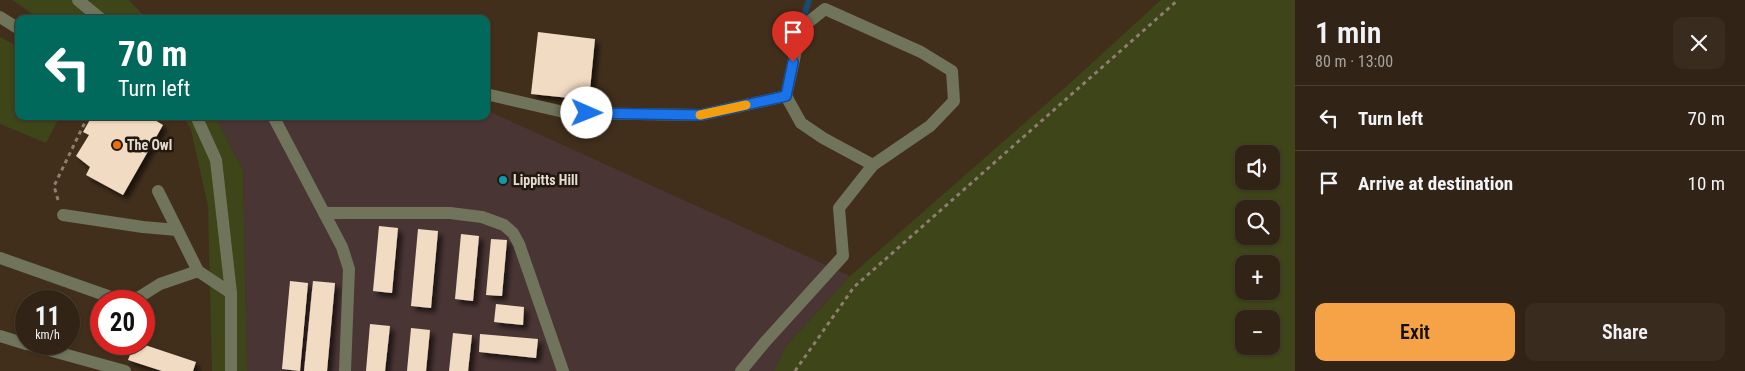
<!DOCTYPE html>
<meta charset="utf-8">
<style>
:root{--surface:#312315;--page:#392b1e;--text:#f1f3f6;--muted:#a8a4a0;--line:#4c4034;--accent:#f6a247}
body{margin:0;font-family:"Roboto Condensed",sans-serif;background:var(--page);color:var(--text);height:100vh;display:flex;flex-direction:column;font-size:19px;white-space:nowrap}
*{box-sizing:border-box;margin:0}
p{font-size:16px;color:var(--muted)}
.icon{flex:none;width:28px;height:28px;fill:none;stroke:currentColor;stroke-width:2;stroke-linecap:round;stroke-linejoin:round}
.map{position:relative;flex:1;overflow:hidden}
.side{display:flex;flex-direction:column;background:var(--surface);width:450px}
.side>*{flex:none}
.guide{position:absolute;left:15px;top:15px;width:475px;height:105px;border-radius:10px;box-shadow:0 1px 4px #0004,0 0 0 1px var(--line);background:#00695c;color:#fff;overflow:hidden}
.buttons{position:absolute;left:1235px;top:145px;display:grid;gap:10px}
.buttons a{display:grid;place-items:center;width:45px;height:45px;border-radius:10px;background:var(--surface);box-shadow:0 1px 4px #0004,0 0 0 1px var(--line);font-size:25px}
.speed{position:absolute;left:15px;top:290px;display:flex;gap:10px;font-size:25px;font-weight:700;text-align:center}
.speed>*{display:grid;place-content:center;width:65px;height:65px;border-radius:50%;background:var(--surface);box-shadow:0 1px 4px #0004,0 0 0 1px var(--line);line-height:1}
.speed small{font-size:12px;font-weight:400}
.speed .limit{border:8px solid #d22;background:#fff;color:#111}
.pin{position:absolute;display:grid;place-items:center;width:42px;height:42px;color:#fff;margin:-51px -21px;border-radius:50% 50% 50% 0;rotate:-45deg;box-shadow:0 0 5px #0007}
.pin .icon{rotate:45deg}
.me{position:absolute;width:55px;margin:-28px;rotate:91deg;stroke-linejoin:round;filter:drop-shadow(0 0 4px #0008)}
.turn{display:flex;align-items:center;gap:18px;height:105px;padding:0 20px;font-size:22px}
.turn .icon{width:65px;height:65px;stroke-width:2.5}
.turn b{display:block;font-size:35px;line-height:42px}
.round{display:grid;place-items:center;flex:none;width:52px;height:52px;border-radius:10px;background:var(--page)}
.overview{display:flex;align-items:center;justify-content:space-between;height:85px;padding:0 20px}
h1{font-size:30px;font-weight:600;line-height:38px}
.cta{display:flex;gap:10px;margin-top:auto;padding:10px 20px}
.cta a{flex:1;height:58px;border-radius:10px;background:var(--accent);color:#111;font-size:20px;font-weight:600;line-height:58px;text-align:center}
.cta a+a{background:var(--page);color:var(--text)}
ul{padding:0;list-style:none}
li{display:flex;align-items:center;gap:15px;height:65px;padding:0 20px;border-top:1px solid var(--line)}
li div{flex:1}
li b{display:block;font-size:19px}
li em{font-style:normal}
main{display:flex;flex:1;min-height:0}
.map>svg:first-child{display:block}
</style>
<main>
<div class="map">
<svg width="1295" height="371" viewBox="0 0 1295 371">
<defs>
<filter id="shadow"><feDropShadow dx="4.5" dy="4.5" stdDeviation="2.5" flood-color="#0009"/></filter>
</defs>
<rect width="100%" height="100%" fill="#412f1c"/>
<path fill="#493534" d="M486,110L850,276L786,346L774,371H247L243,170L215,116H486Z"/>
<g fill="#3d4519" fill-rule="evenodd">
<path d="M12,0H129L147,19H40Z"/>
<path d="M1161,0H1295V371H774L786,346L850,276L1069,84ZM1244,154H1271V181H1244ZM1244,209H1271V236H1244ZM1244,264H1271V291H1244ZM1244,319H1271V346H1244Z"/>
<path d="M0,37L19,47V116H60L46,143L0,124Z"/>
<path d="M183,116H215L243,170L247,371H212L208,206L191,130Z"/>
</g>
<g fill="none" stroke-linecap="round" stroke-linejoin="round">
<path stroke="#194a70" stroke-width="6" d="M801,25L809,0"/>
</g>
<g fill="#f2dbc3" filter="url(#shadow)">
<path d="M538,32L595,39L589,100L531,94Z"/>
<path d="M92,116H130L135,119L137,116H148L163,125L123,195L86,175L90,167L76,156L89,135L83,132Z"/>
<path d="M379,226L398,228L392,293L373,291Z"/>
<path d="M418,229L438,231L431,308L411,306Z"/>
<path d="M461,234L479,236L473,301L455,299Z"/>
<path d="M491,239L507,240L502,296L486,295Z"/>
<path d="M290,281L308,283L300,371L282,369Z"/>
<path d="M313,281L335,283L327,371H304Z"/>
<path d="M496,304L524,307L523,325L494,322Z"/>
<path d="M370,324L390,326L385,371H366Z"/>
<path d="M411,328L430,330L426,371H407Z"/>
<path d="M453,333L472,335L468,371H449Z"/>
<path d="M480,334L538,339L536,358L479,352Z"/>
<path d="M134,344H142L196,362L193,371H162L128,360Z"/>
</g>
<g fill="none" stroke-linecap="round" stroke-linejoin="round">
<g stroke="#8d7e6f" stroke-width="3" stroke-dasharray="4 4" stroke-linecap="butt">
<path d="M58,200L54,186L88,116"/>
<path d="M795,371L854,287L1178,0"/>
</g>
<g stroke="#6f745b" stroke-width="12">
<path d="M78,0L101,19"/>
<path d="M825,9L921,52L952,71L954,101L930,126L873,165L823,138L801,123L786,96L801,28Z"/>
<path d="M0,17L19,29"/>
<path d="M486,94L568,113L701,115L786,96"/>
<path d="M196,116L216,160L231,293V371"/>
<path d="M273,116L342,247L349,269L345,371"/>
<path d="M158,191L198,271L231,293"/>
<path d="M324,213H450L482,217L504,225L513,233L519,244L563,371"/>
<path d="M63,215L143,227L177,230"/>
<path d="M0,258L122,301"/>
<path d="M133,301L160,284L198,271"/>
<path d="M0,336L26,344"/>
<path d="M27,344L125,371"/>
<path d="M741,371L765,342L843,256L839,208L873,165"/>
</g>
</g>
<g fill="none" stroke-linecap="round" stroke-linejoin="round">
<defs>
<path id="route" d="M587,113L701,115L786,96L793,62"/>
</defs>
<use href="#route" stroke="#114b97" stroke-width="12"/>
<use href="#route" stroke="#1a73e8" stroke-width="9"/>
<path stroke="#f59e0b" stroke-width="9" d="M700,115L746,105"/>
</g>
<circle fill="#e8710a" stroke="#211910" stroke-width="2" cx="117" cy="145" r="5"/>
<circle fill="#0f9aa8" stroke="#211910" stroke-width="2" cx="503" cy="180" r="5"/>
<g text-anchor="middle" stroke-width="5" stroke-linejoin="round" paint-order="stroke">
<g font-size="14" font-weight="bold" fill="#e6dbcf" stroke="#211910" text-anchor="start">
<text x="127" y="150">The Owl</text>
<text x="513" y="185">Lippitts Hill</text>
</g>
</g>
</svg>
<div class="buttons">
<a><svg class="icon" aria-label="sound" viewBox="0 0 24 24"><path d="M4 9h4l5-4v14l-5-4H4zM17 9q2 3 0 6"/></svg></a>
<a><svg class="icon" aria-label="search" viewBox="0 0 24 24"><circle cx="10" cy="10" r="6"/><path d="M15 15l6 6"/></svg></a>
<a>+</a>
<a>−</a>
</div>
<div class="speed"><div>11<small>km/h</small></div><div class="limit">20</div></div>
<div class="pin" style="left:793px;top:62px;background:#d93025"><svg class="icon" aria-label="arrive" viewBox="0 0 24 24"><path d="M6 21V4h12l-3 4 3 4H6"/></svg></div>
<svg class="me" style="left:587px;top:113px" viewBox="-20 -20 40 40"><circle r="19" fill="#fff"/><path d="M0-13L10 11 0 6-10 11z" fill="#1a73e8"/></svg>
<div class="guide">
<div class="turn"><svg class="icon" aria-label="left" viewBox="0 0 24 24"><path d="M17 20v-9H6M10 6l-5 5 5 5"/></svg><div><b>70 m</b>Turn left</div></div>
</div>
</div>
<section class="side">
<div class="overview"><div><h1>1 min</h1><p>80 m · 13:00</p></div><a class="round"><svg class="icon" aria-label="close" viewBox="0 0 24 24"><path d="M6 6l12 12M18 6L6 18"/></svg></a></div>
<ul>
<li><svg class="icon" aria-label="left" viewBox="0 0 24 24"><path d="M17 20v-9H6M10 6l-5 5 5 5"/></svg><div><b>Turn left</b></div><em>70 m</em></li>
<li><svg class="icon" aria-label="arrive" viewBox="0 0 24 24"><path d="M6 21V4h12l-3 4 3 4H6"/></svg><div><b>Arrive at destination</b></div><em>10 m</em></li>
</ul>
<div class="cta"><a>Exit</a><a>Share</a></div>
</section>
</main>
